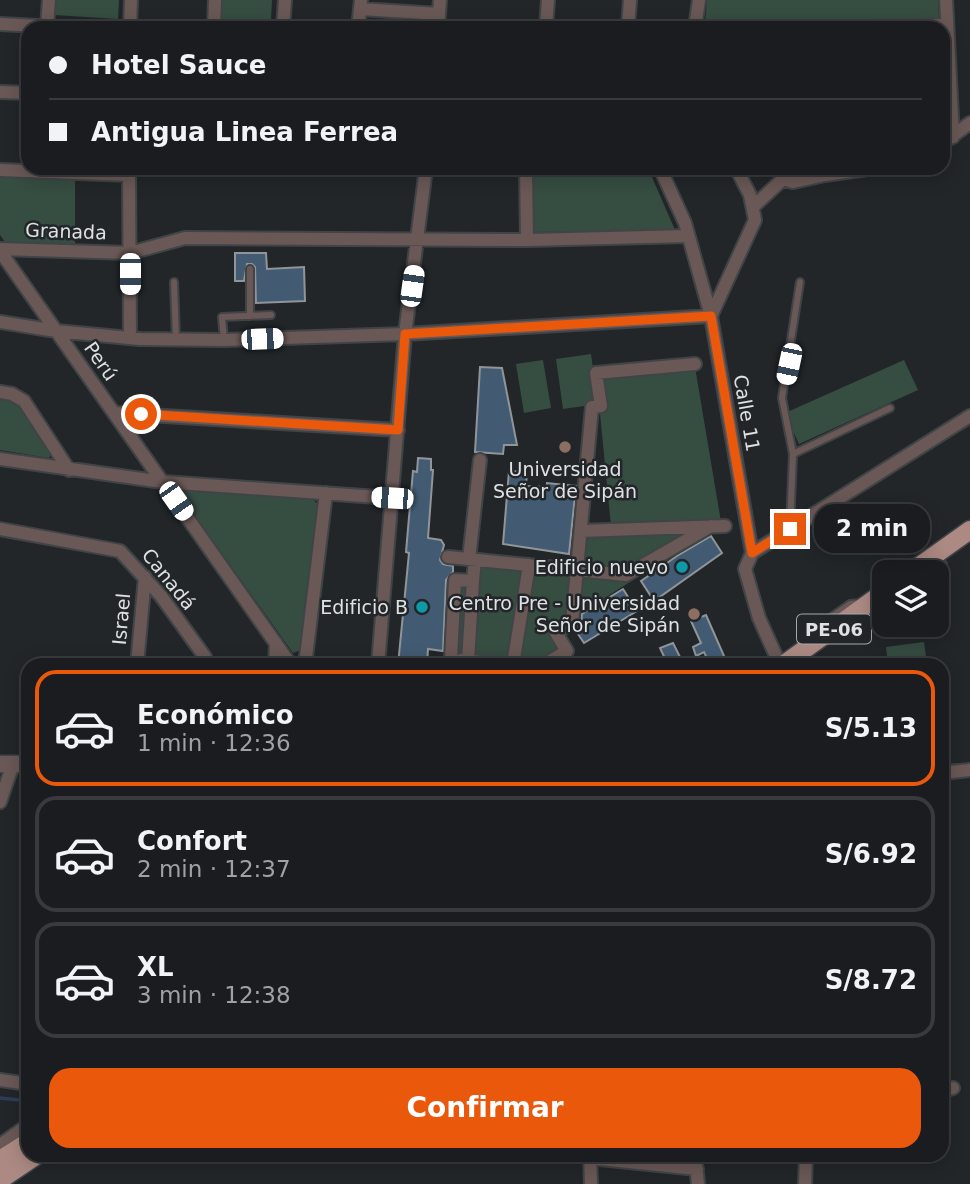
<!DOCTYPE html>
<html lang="es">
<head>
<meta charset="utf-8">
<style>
  :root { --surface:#1a1c1f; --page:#232528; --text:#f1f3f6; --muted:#9fa1a4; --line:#383a3d; --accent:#ea580c }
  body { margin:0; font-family:"DejaVu Sans",sans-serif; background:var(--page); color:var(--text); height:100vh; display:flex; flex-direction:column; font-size:26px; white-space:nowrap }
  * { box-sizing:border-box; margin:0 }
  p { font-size:23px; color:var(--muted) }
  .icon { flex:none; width:38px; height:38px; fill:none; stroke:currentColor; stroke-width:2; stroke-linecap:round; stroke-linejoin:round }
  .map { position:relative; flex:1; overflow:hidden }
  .details { position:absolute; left:21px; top:658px; width:928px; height:504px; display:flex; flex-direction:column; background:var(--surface); border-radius:21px; box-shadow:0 4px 18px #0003,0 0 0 2px var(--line) }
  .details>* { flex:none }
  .hud { position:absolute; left:21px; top:21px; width:929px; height:154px; border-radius:21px; box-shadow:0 4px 18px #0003,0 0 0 2px var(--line); display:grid; align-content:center; height:154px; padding:0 28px; background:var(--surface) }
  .fabs { position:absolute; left:872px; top:560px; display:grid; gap:14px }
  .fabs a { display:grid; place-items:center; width:77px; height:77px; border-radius:14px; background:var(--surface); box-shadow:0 4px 18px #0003,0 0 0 2px var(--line); font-size:35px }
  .end { position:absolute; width:32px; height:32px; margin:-16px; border:9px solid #ea580c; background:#fff; box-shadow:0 0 0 4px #fff }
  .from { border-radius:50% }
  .bubble { position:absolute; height:49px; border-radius:21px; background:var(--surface); box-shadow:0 4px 18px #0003,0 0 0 2px var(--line); font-size:23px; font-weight:600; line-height:49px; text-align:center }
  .car { position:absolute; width:21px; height:42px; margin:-21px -10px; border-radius:9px; box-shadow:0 0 5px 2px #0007; background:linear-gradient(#fff 24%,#345 0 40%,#fff 0 76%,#345 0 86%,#fff 0) }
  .hud b { display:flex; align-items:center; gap:24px; height:66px; font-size:26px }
  .hud b+b { border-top:2px solid var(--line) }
  .hud i { width:18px; height:18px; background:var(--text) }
  ul { padding:12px 0 0; list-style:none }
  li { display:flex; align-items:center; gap:21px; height:116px; margin:0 14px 10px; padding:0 14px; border:4px solid var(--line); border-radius:21px }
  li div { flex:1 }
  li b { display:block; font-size:26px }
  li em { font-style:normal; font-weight:600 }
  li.active { border-color:var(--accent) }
  li>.icon { width:63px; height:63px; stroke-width:1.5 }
  .primary-button { display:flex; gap:14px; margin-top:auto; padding:14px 28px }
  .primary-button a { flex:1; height:80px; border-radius:21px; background:var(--accent); color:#fff; font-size:28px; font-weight:600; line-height:80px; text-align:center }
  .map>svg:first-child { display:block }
  .green { fill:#364d42 }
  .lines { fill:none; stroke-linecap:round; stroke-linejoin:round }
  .stream { stroke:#2b3e56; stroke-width:3.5 }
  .building { fill:#425b73; stroke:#909599; stroke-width:2 }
  .service-casing { stroke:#404447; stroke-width:10 }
  .minor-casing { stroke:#404447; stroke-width:16 }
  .tertiary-casing { stroke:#404447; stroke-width:19 }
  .primary-casing { stroke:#404447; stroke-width:21 }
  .service { stroke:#695855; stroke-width:6 }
  .minor { stroke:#695855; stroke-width:12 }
  .tertiary { stroke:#695855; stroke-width:16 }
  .primary { stroke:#ac8a83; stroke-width:18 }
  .route { stroke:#ea580c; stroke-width:9 }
  .education-dot { fill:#8d6e63; stroke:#222629; stroke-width:2.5 }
  .culture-dot { fill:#0f9aa8; stroke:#222629; stroke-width:2.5 }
  .labels { text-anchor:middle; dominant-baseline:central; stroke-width:5; stroke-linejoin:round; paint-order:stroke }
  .shield { fill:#222629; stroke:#a6a9ab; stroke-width:2 }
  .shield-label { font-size:18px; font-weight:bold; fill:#dfe1e3 }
  .street-label { font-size:19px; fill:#dfe1e3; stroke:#222629 }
  .poi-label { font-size:19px; fill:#dfe1e3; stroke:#222629; text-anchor:end }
</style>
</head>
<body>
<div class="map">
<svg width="970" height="1184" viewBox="0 0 970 1184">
  <rect width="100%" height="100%" fill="#222629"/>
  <path class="green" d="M54,0h65l-1,19 -64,-4z
    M220,0h52l-1,20 -51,-1z
    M707,0h231l1,19 -234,6z
    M533,168h115l27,62 -141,2z
    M0,175l75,4v65l-70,-2 -5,-7z
    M591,354l7,50 -35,5 -7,-50z
    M543,360l8,48 -27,5 -8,-49z
    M904,360l14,30 -119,54 -14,-31z
    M695,367l26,155 -110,4 -15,-153z
    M0,395l17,7 35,50 -3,6 -49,-8z
    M185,489l127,10 6,5 -14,145 -11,4 -112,-157z
    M697,530l7,5 -153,97 11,18 -22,15h-23l-71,-8 3,-78 28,2 2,-18 101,12 4,-42z
    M924,642l3,23h-39l-2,-18z"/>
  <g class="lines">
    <path class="stream" d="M942,765h22
      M0,1098l28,3"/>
  </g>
  <path class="building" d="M235,253h31l1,16 37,-2 1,34 -49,2 -1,-36 -3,-3h-5l-3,17h-9z
    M480,367l22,1 15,77h-13l-1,9 -28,-2z
    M418,458l13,1v11h2l-5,68 13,2 3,5 -4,15 3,4 10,2v6l-7,8 -3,71 -15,-2 -1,16h-29l11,-112 -3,-1 7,-81 4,1z
    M509,471l18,1 -1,14 21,1v-4l29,3 -7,68 -66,-10z
    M711,536l11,17 -68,48 -13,-20 36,-25z
    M623,589l14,22 -53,32 -8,-12 5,-7 1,-10z
    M706,615l22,50h-18l-6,-13 -8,4 -3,-9 8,-4 -10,-22z
    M673,643l11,22h-16l-8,-17z"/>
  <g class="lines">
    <g class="service-casing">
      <path id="service" d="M250,269v47
        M174,282l2,57
        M224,340l-2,-23 49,-2
        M793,454l97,-46
        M790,527l3,-73 -11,-56 18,-116
        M936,580l3,-2 4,-14
        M817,637l3,-12 30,-21 10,-1"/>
    </g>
    <g class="minor-casing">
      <path id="minor" d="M946,0l7,137
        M360,9l79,5
        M0,24l76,4
        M47,26l2,-26
        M130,28l1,-28
        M214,28l1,-28
        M283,28l2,-28
        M358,28l3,-28
        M438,28l2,-28
        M546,28l2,-28
        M628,28l2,-28
        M695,28l4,-28
        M840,28l107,-3
        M0,92l28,1
        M943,143l27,-20
        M129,168l1,170
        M526,168l1,72
        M660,168l25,55 26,93 41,237 -7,16 14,49 21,47
        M0,170l129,5
        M783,179l10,3 32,-7 49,-7
        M754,206l29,-27 -1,-11
        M0,249l130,4 55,-15 342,2 161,-4
        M0,251l291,414
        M0,322l56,9 84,8 84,1 181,-6 306,-18 44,-96 -5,-25 -14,-27
        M0,392l12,2 12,7 45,69
        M114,413l284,17
        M0,459l163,23 229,16
        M0,529l120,22 41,45 44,61 2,8
        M581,531l144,-5
        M752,553l218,-137
        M448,557l178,18 85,-49
        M469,559l11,-99
        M461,660l52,5
        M468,661l5,-80
        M137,665l8,-88
        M275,665l1,-22
        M305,665l21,-172
        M378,665l27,-331 21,-166
        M445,665l6,-6 4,-79 18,1 2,-21
        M513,665l16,-100
        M544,665l23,-14 -11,-18 16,-10 20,-216 9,-1 -5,-33 99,-9
        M942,773l28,-3
        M0,802l13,-38
        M0,1080l28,4
        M942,1091l11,-3
        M0,1145l28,-20
        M590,1155l1,29
        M695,1155l3,29
        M590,1158l107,11
        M805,1184l1,-29"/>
    </g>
    <g class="tertiary-casing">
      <path id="tertiary" d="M0,764h28"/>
    </g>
    <g class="primary-casing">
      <path id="primary" d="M911,572l59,-42
        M783,665l101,-73
        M0,1160l28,-18
        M0,1180l37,-25"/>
    </g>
    <use href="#service" class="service"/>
    <use href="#minor" class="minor"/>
    <use href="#tertiary" class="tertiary"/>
    <use href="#primary" class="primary"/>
  </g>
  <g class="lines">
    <path class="route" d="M141,414l257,16 7,-96 306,-18 41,237 38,-24"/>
  </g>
  <g class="education-dot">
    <circle cx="565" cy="447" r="7"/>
    <circle cx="694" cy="614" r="7"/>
  </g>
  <g class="culture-dot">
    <circle cx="682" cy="567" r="7"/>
    <circle cx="422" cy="607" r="7"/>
  </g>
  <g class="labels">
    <rect class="shield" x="797" y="614.5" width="74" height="29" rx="5"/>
    <g class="shield-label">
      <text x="834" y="629">PE-06</text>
    </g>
    <g class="street-label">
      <text transform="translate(66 231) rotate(2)">Granada</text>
      <text transform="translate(101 361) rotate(55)">Perú</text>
      <text transform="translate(747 413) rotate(80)">Calle 11</text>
      <text transform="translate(169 579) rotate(51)">Canadá</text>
      <text transform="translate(121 619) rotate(-85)">Israel</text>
    </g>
    <g class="poi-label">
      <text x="565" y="469" text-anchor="middle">Universidad<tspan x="565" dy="22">Señor de Sipán</tspan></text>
      <text x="668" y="567">Edificio nuevo</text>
      <text x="680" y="603">Centro Pre - Universidad<tspan x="680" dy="22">Señor de Sipán</tspan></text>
      <text x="408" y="607">Edificio B</text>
    </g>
  </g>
</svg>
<div class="fabs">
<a><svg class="icon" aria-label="layers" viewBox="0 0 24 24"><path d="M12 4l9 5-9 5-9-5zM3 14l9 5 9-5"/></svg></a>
</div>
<i class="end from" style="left:141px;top:414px"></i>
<i class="end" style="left:790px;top:529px"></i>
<div class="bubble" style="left:814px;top:504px;width:116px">2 min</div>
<i class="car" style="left:130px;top:274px;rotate:180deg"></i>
<i class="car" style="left:412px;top:286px;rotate:8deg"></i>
<i class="car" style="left:262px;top:339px;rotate:88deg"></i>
<i class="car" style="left:789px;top:364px;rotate:192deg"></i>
<i class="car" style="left:392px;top:498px;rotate:274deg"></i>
<i class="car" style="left:176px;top:501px;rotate:145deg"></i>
<div class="hud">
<b><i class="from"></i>Hotel Sauce</b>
<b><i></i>Antigua Linea Ferrea</b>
</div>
<section class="details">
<ul>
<li class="active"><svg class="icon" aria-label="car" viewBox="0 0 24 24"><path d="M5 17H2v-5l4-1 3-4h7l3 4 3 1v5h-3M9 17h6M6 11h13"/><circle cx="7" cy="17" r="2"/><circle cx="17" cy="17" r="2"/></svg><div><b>Económico</b><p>1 min · 12:36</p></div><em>S/5.13</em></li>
<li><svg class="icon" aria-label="car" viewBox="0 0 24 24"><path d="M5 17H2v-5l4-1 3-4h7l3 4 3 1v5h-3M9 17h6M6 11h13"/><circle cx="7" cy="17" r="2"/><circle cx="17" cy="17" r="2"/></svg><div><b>Confort</b><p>2 min · 12:37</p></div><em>S/6.92</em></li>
<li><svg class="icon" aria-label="car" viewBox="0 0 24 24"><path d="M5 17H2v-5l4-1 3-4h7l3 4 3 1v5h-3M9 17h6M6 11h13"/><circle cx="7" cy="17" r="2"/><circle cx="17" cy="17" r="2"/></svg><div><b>XL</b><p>3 min · 12:38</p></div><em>S/8.72</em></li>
</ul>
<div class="primary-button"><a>Confirmar</a></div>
</section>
</div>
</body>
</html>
